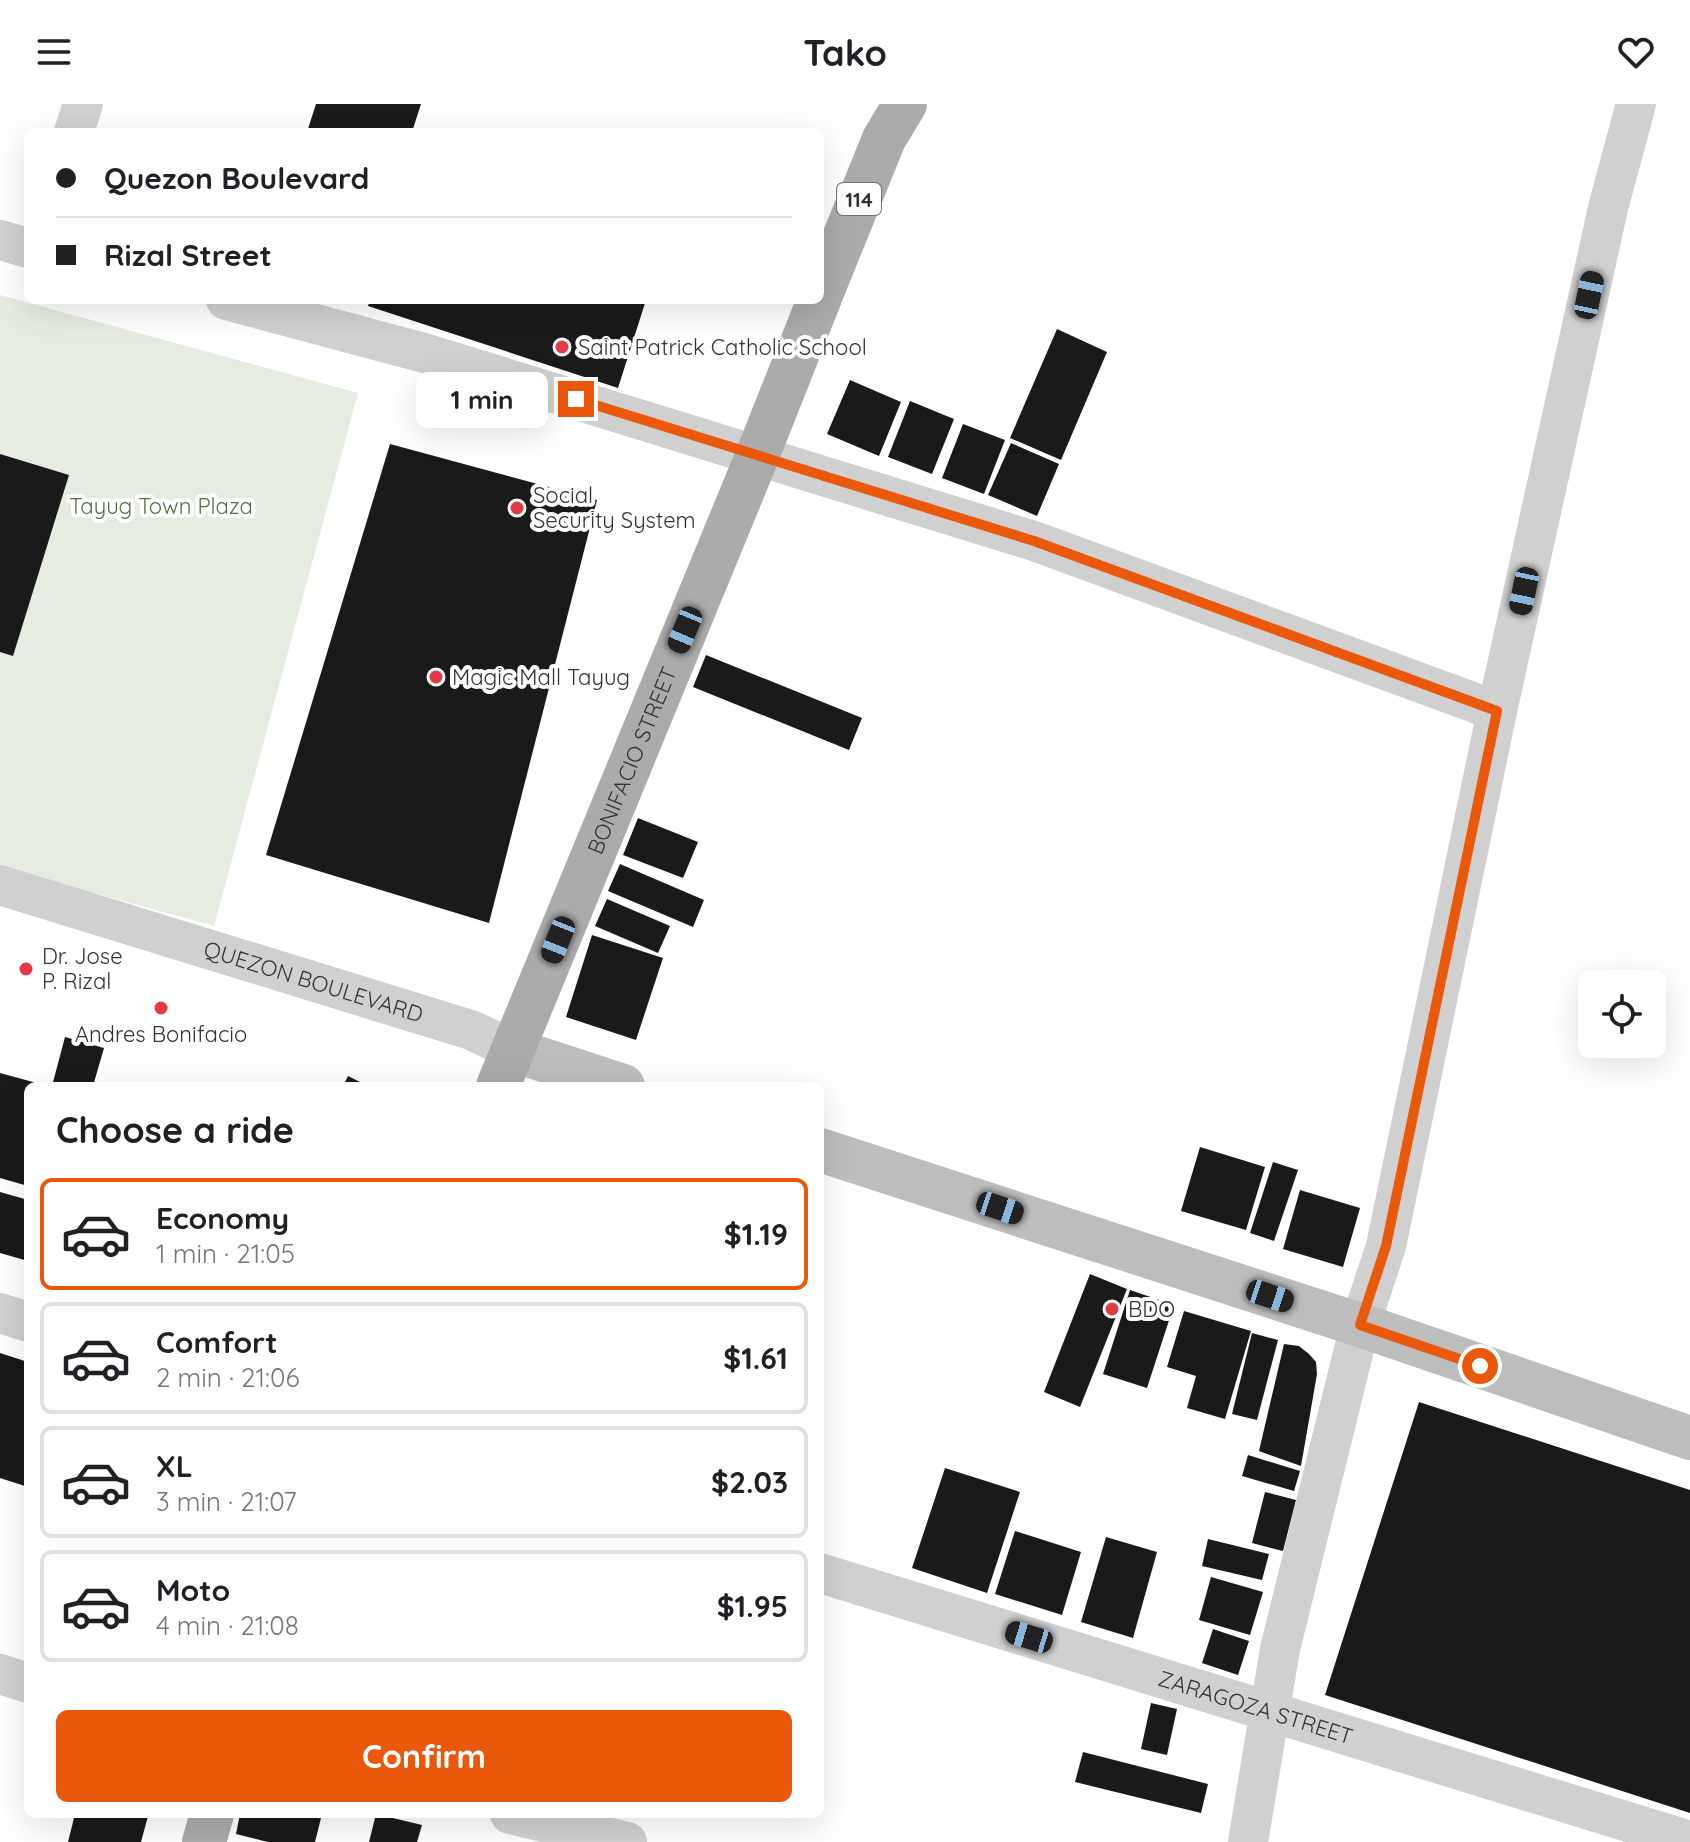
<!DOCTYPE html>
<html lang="en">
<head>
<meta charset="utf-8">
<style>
  :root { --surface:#fff; --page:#f6f6f6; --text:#202124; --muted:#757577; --line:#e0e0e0; --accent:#ea580c }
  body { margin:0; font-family:Quicksand,sans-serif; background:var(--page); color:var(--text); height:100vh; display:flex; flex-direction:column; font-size:30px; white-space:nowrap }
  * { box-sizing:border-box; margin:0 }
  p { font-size:26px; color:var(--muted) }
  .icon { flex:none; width:44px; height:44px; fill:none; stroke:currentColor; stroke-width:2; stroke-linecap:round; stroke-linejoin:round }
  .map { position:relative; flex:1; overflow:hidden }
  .panel { position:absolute; left:24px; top:978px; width:800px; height:736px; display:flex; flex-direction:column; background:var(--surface); border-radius:12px; box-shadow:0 8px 32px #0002 }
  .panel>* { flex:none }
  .banner { position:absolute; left:24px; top:24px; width:800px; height:176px; border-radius:12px; box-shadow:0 8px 32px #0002; display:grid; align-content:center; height:176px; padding:0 32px; background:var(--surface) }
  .fabs { position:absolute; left:1578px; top:866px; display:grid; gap:16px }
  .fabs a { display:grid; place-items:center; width:88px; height:88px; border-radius:12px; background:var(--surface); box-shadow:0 8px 32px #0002; font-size:40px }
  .end { position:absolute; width:36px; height:36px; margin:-18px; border:10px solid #ea580c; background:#fff; box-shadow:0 0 0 4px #fff }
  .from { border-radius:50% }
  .bubble { position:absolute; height:56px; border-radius:12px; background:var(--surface); box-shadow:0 8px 32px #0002; font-size:26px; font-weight:800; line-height:56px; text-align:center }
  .car { position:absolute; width:24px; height:48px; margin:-24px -12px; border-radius:10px; box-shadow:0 0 6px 2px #0007; background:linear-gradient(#222 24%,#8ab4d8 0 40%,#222 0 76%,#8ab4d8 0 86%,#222 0) }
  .banner b { display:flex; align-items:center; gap:28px; height:76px; font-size:30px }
  .banner b+b { border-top:2px solid var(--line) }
  .banner i { width:20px; height:20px; background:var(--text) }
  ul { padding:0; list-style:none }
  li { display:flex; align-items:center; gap:24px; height:112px; margin:0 16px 12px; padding:0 16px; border:4px solid var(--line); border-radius:12px }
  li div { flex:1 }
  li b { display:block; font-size:30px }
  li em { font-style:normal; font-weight:800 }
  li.active { border-color:var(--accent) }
  li>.icon { width:72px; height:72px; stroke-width:1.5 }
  h2 { padding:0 32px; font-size:36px; line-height:96px }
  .primary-button { display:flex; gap:16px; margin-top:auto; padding:16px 32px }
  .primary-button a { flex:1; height:92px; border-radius:12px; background:var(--accent); color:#fff; font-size:32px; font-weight:800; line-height:92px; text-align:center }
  header { display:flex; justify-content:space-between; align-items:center; height:104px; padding:0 32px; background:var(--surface); font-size:36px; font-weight:800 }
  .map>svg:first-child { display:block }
  .green { fill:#e6ecdf }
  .building { fill:#1a1a1a }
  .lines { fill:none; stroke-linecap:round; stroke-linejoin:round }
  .street { stroke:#d0d0d0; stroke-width:40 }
  .secondary { stroke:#bdbdbd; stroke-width:44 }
  .primary { stroke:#ababab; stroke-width:44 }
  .route { stroke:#ea580c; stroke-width:10 }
  .poi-dot { fill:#e63946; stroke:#fff; stroke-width:3 }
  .labels { text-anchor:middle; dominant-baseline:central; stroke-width:8; stroke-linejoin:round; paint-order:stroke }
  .shield { fill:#fff; stroke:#707070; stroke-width:2 }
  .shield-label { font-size:20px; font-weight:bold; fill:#333 }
  .poi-label { font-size:22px; fill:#333; stroke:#fff; text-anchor:start }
  .park-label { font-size:22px; fill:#56703f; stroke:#fff }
  .street-label { font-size:22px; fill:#333; stroke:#fff }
</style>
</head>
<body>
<header><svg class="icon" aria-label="menu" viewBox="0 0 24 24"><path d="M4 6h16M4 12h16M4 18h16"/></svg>Tako<svg class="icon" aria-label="heart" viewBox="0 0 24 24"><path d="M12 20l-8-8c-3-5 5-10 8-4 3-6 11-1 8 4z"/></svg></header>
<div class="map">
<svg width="1690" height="1738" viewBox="0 0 1690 1738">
  <rect width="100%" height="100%" fill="#fff"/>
  <path class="green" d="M0,191l358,98 -144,533 -214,-59z"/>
  <path class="building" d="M316,0h105l-9,28h-105z
    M370,196h276l-28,88 -250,-82z
    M1057,225l50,23 -46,108 -51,-22z
    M850,276l51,22 -22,54 -52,-22z
    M910,297l44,18 -22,55 -44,-17z
    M963,320l42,16 -21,54 -42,-16z
    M1011,339l48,21 -22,52 -49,-21z
    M390,340l207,56 -108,423 -223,-68z
    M0,350l69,21 -56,181 -13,-4z
    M706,551l156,63 -13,32 -156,-63z
    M638,714l60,24 -15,36 -60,-23z
    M620,760l84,36 -11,27 -85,-36z
    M607,795l63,27 -12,27 -63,-27z
    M592,831l71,23 -27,82 -70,-23z
    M65,933l39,11 -11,38h-41z
    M0,969l44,12 -16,1v100l-28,-8z
    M348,972l20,10h-25z
    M1200,1043l65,20 -19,63 -65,-19z
    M1273,1058l25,8 -24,71 -24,-8z
    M1300,1086l60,18 -17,59 -60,-18z
    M0,1088l28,8v61l-28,-8z
    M1090,1170l37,15 -47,118 -36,-15z
    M1130,1186l44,15 -27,83 -44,-14z
    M1184,1207l67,20 -26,88 -38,-11 9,-32 -29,-9z
    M1252,1229l26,7 -21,80 -25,-6z
    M1284,1240l15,2 10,8 7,8 1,12 -16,92 -42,-15z
    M0,1249l28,9v125l-28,-9z
    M1419,1298l271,88v323l-365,-118z
    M1248,1351l52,16 -6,20 -52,-15z
    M945,1364l75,24 -33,101 -75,-25z
    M1265,1388l31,8 -13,51 -31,-8z
    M1015,1427l66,21 -19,63 -67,-21z
    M1106,1433l51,15 -24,86 -52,-16z
    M1208,1435l61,15 -7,26 -60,-14z
    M1211,1473l52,15 -13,43 -51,-15z
    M1213,1525l36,12 -11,34 -36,-12z
    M1151,1599l26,6 -10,46 -26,-6z
    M1083,1648l125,32 -7,29 -126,-31z
    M75,1710h66l7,2 -7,26h-73z
    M240,1710h82l-7,28h-47l-32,-8z
    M376,1710l46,11 -5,17h-48z"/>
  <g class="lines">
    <g class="street">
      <path d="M74,28l9,-28"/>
      <path d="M0,136l28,8"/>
      <path d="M226,196l198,53 610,188 463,170"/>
      <path id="s1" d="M0,781l471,145 42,20"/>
      <path d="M0,1209l28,9"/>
      <path id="s2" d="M820,1469l870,268"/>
      <path d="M0,1570l28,9"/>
      <path d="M510,1710l117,28"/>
      <path d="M1248,1738l32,-193 80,-324 26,-79 111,-535 111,-503 28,-104"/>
    </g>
    <path class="secondary" d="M513,946l110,36
      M820,1046l540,175 330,113"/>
    <g class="primary">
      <path d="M820,193l64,-158 21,-35"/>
      <path id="s3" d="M498,982l260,-632 61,-154"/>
      <path d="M204,1738l8,-28"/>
    </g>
  </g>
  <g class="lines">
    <path class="route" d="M576,295l458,142 463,170 -111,535 -26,79 120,41"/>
  </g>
  <g class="poi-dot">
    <circle cx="562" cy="243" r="8"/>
    <circle cx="517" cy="404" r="8"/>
    <circle cx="436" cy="573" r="8"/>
    <circle cx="26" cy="865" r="8"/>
    <circle cx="161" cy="904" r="8"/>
    <circle cx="1112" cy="1205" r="8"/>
  </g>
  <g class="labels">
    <rect class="shield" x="837" y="79" width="44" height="32" rx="6"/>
    <g class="shield-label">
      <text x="859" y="95">114</text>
    </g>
    <g class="poi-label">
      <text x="578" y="243">Saint Patrick Catholic School</text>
      <text x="533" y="391">Social<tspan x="533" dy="25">Security System</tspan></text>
      <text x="452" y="573">Magic Mall Tayug</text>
      <text x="42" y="852">Dr. Jose<tspan x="42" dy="25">P. Rizal</tspan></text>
      <text x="161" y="930" text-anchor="middle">Andres Bonifacio</text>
      <text x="1128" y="1205">BDO</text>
    </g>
    <g class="park-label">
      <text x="161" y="402">Tayug Town Plaza</text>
    </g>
    <g class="street-label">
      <text stroke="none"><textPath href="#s3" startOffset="352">BONIFACIO STREET</textPath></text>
      <text stroke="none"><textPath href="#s1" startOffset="328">QUEZON BOULEVARD</textPath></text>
      <text stroke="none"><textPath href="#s2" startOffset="456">ZARAGOZA STREET</textPath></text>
    </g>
  </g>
</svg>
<div class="fabs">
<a><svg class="icon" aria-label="locate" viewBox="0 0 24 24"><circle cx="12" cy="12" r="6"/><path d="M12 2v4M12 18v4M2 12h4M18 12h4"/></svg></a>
</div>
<i class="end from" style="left:1480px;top:1262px"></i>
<i class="end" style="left:576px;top:295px"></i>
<div class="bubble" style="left:416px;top:268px;width:132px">1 min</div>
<i class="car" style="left:1589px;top:191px;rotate:12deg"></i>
<i class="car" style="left:1524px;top:487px;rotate:192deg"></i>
<i class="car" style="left:685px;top:526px;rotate:203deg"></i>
<i class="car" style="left:558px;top:836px;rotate:202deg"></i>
<i class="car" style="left:1000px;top:1104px;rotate:108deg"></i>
<i class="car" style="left:1270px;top:1192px;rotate:108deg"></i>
<i class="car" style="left:1029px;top:1533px;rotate:287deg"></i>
<div class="banner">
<b><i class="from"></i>Quezon Boulevard</b>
<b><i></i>Rizal Street</b>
</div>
<section class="panel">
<h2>Choose a ride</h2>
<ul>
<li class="active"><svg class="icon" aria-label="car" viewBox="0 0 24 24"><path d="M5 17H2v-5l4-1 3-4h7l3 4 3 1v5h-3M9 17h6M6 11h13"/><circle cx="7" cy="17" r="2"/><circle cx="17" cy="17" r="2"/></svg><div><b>Economy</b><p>1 min · 21:05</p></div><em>$1.19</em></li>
<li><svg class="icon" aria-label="car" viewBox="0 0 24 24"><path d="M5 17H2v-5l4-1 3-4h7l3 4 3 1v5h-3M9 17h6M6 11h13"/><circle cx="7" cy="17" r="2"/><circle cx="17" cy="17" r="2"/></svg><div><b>Comfort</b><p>2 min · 21:06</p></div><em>$1.61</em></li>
<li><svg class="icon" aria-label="car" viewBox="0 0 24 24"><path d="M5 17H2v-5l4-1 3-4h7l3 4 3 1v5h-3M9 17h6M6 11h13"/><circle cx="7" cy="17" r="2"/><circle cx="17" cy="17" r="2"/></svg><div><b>XL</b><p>3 min · 21:07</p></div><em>$2.03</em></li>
<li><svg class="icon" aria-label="car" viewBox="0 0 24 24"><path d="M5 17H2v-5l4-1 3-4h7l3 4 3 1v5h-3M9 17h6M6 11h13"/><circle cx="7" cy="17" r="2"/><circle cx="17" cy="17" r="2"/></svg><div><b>Moto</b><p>4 min · 21:08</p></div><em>$1.95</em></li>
</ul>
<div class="primary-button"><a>Confirm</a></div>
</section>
</div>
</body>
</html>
